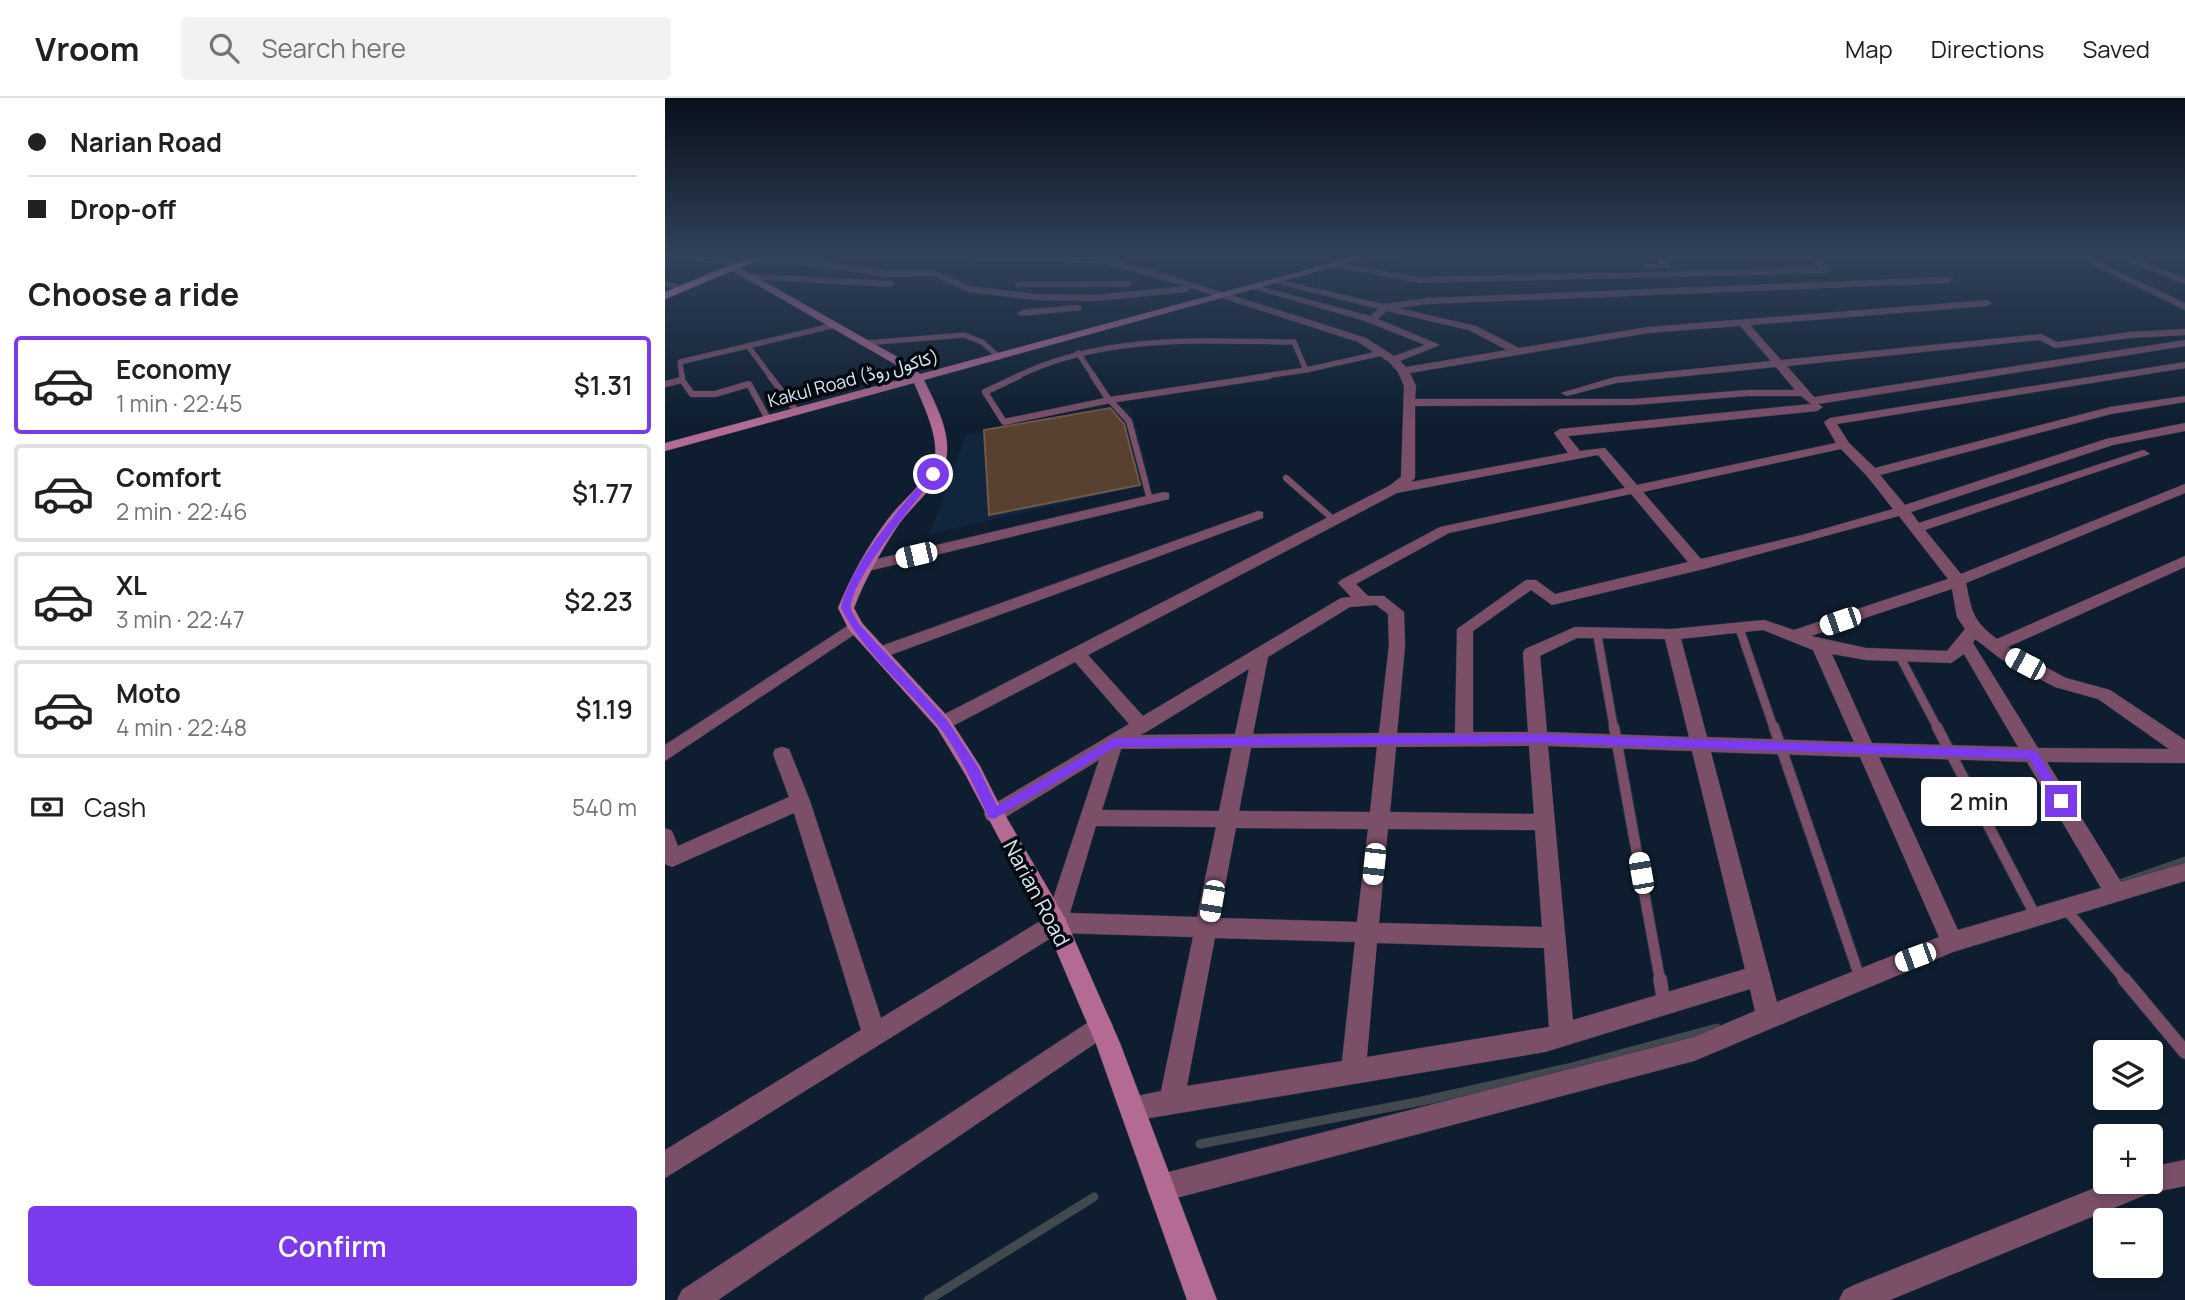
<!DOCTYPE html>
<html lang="en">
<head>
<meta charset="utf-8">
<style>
  :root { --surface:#fff; --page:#f2f2f2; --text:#202124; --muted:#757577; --line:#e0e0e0; --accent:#7c3aed }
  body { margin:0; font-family:Manrope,Vazirmatn,sans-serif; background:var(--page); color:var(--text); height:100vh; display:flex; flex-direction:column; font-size:26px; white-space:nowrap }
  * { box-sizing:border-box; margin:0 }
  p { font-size:23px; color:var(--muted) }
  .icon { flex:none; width:38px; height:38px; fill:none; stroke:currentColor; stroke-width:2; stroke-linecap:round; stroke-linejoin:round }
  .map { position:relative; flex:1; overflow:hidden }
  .panel { display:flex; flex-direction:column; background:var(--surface); width:665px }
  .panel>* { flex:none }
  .hud { display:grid; align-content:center; height:154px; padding:0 28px; background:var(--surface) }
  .tools { position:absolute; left:1428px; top:942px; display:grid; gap:14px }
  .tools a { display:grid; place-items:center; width:70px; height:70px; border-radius:7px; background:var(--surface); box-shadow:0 4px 10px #0003; font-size:35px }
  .end { position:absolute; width:32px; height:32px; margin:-16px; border:9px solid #7c3aed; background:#fff; box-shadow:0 0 0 4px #fff }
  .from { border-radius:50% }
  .bubble { position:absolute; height:49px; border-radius:7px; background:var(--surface); box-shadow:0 4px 10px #0003; font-size:23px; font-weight:600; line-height:49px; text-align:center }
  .car { position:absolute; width:21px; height:42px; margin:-21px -10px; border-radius:9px; box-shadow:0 0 5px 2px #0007; background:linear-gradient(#fff 24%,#345 0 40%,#fff 0 76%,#345 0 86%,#fff 0) }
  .hud b { display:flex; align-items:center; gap:24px; height:66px; font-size:26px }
  .hud b+b { border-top:2px solid var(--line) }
  .hud i { width:18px; height:18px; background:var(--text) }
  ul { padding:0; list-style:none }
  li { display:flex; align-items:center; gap:21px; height:98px; margin:0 14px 10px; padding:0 14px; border:4px solid var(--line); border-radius:7px }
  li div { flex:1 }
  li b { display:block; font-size:26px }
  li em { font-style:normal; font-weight:600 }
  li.selected { border-color:var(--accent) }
  li>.icon { width:63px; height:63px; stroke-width:1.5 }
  h2 { padding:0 28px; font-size:32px; line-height:84px }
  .pay { display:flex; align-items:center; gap:18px; height:77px; padding:0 28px; font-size:26px }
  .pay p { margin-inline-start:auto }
  .button { display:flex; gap:14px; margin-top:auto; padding:14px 28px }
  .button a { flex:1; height:80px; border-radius:7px; background:var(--accent); color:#fff; font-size:28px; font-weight:600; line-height:80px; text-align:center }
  header { display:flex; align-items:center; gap:42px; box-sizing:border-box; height:98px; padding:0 35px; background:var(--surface); border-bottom:2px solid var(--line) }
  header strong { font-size:33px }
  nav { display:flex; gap:38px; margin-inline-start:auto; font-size:24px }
  .search { width:490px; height:63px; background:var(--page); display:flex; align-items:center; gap:18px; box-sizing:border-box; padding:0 24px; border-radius:7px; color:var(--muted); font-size:26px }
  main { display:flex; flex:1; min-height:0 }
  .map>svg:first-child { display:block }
  .built { fill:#11263d }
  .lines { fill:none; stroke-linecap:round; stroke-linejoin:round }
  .stream-far1 { stroke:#42494e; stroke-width:7 }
  .stream { stroke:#42494e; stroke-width:9 }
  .building { fill:#584130; stroke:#705847; stroke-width:2 }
  .lane-far4-casing { stroke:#2b3a4b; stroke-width:6 }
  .lane-far3-casing { stroke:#2b3a4b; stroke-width:7 }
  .lane-far2-casing { stroke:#2b3a4b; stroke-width:10 }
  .lane-far1-casing { stroke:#2b3a4b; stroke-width:12 }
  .lane-casing { stroke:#2b3a4b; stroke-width:15 }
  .street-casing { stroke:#2b3a4b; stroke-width:1 }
  .secondary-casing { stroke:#2b3a4b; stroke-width:1 }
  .highway-casing { stroke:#2b3a4b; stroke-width:2 }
  .lane-far4 { stroke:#7c4f68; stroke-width:5 }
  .lane-far3 { stroke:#7c4f68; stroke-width:6 }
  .lane-far2 { stroke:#7c4f68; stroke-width:8 }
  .lane-far1 { stroke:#7c4f68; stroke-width:10 }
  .lane { stroke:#7c4f68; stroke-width:13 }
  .street { fill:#7c4f68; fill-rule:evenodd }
  .secondary { fill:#b36a93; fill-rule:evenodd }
  .highway { fill:#f79ccf; fill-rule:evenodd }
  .route { fill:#7c3aed }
  .labels { text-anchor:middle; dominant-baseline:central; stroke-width:7; stroke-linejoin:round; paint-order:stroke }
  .far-street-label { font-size:18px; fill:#dbe6f3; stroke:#03080f }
  .street-label { font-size:21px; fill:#dbe6f3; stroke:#03080f }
</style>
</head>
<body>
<header>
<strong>Vroom</strong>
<div class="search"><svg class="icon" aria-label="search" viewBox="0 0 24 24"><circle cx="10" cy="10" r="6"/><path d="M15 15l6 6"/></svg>Search here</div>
<nav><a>Map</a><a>Directions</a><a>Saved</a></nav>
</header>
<main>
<section class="panel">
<div class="hud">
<b><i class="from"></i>Narian Road</b>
<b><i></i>Drop-off</b>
</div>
<h2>Choose a ride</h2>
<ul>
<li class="selected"><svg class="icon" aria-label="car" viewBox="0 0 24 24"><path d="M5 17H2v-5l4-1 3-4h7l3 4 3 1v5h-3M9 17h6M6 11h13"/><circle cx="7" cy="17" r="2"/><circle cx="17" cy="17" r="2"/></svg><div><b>Economy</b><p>1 min · 22:45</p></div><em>$1.31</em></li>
<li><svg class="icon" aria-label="car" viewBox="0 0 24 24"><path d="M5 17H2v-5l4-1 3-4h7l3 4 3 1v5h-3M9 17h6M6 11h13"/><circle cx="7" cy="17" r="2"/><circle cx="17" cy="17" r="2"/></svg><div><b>Comfort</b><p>2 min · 22:46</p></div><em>$1.77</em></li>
<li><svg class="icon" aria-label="car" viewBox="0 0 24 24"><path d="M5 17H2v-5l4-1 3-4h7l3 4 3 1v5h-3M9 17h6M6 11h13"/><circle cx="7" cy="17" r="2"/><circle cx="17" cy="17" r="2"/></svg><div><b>XL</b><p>3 min · 22:47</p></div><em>$2.23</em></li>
<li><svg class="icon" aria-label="car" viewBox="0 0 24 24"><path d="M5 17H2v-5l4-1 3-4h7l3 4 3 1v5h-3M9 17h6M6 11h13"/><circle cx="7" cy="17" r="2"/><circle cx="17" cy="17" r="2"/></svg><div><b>Moto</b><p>4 min · 22:48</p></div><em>$1.19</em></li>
</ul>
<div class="pay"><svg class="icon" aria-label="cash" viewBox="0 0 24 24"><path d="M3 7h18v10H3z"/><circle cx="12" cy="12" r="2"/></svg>Cash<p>540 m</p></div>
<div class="button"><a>Confirm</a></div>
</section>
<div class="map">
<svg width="1520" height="1202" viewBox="0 0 1520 1202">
  <rect width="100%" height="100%" fill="#0e1e30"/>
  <path class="built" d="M466,309l20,76 -221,51 36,-100z"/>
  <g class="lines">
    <path class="stream-far1" d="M1457,784l63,-22"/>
    <path class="stream" d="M535,1046l222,-43 146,-33 149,-40
      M263,1202l166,-103"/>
  </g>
  <path class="building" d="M445,310l14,16 16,61 -151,30 -5,-85z"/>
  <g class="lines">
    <g class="lane-far4-casing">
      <path id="lane-far4" d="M29,157l-2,4 40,4
        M0,186l11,2
        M201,245l98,-8 18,7 17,15
        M83,248l23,31
        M413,255l16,24
        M641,272l76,-17
        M17,279l-2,-15 156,-37
        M351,279c88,-43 182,-36 278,-35l12,28
        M592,279l49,-7"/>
    </g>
    <g class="lane-far3-casing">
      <path id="lane-far3" d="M105,278l27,36
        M354,278l-34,16 19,30 106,-22 159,-24
        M428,278l14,21 22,24 21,79
        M17,282l10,14h23l34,-10 19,35
        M0,286l17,-4v-4
        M621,380l48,42"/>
    </g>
    <g class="lane-far2-casing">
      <path id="lane-far2" d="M1074,529l35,102
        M932,535l17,96
        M1234,557l39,74"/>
    </g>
    <g class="lane-far1-casing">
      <path id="lane-far1" d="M949,629l46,253
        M1109,629l86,251
        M1272,629l99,190
        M1400,810l60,72"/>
    </g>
    <g class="lane-casing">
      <path id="lane" d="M995,881l4,24
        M1459,881l61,73"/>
    </g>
    <g class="street-casing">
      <path id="street" d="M283,157l158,3 50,13 210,67 28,18 31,-11 -63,-25 -112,-32 5,-3 115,31 8,-7 -107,-27 5,-3 107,25 45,-6 521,-21 5,3 -5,3 -521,21 -30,4 78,18 43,22 129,-21 339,-27 5,3 -5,3 -237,19 31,35 260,-26 16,8 73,-10 55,-3v6l-55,3 -75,10 -16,-8 -252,26 27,31 371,-57v6l-367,58 5,3 -6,4 -249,25 12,15 25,-3 32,37 199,-42 -12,-21 6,-4 355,-56v6l-348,56 12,19 26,25 235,-61 75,-11v6l-74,12 -231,61 25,30 201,-66 79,-16v8l-72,14 -202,67 8,11 221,-72 4,-1 6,4 -225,76 36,44 224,-90v9l-219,90c6,29 6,37 31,56l188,-83v11l-177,80 58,31 44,12 75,50v23l-138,-1 74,120 64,-19v18l-232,71 -259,109 -533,141 -10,-4 -4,-10 4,-10 10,-4 533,-137 61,-26 -5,-22 -205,63 -413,69 -9,-4 -4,-9 4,-9 38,-8 32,-154 -134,-4 -394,245v-28l196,-120 -67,-217 -122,54 -7,-3v-36l7,3 6,15 111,-49 -16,-43 2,-5 7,-2 7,2 21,52 71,217 166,-101 52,-157 -98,60 -7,2 -7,-2 -3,-6 3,-6 142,-84 -54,-62 -126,66h-12l-3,-5 3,-5 452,-232 12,-9 3,-91 -6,-14 -9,-10 -31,-20 -167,-54 -4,4 -91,9 -61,-1 -67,-8 -35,-16 -46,1 -90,-13 -44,-1 -4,-3 4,-3 44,1 90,13 47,-1 36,16 65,8 61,1 89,-9 -79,-22 -69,-4 -54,1zM722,213l82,19 38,20 -101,17 -6,-6 40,-16 -62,-26zM1075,228l31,35 -156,16 -54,16 6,3 49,-13 160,-16 19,23h-47l-115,9h-218l1,-13 -6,-13 238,-40zM1083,298h53l10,8 -251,25 -6,4 14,20 -157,29 4,-4v-72l218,-1zM1176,351l26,27 26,33 -87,25 -105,25 -58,-67zM933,357l27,33 -185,39 -99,53 -3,3 13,14 -10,1 -198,118 -55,-61 309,-162zM966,396l57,68 -133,32 -19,-14h-10l-69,49 -2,104h-58l8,-88 -1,-33 -20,-16h-16l-12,-12 93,-51zM1234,418l49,63 -154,51 -30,-10 -92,9 -97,-2 -50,22 -2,4 5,79h-55v-101l58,-41 21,15 152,-36zM1287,491l5,28 8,12 -18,22 -81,-3 -55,-12zM711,507l12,9 1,31 -10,88 -126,1 15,-77 82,-50zM1098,532l50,20 41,92 -147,-5 -26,-98zM912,540l88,1 24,98 -142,-5 -7,-76zM1310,541l26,20 54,28 43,12 71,50 -131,-1 -65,-105zM1167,556l34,6 85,3 13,-9 54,93 -146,-4zM584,571l-14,65 -95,1 8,-4zM864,648l5,68 -144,-2 6,-65zM883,648l144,5 53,218 -172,51zM712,649l-7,65 -131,-1 12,-63zM567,650l-13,63 -117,-1 19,-61zM1046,654l149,5 79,180 -162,65zM1214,659l148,5 74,126 -143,42zM431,728l120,1 -19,90 -127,-4zM571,730l132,1 -11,93 -138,-4zM723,731l147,1 7,97 -163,-4zM550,840l140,4 -13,119 -155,25zM712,845l167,5 5,79 -182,30z
        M1046,157l-45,3 4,9 -23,2 -3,-1v-4l16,-1 -3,-4h-255l-4,-3z
        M1142,157h9l13,14v4l-410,10 -88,-17 4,-3 84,14 400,-9z
        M1407,157h12l101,48v7z
        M1446,157h13l61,23v6z
        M87,176l138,7 5,3 -5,3 -141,-8v-4z
        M354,184l109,-1 5,3 -5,3h-112v-4z
        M413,207l3,1v4l-59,6 -5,-3 5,-3z
        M499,394l5,1v6l-305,73 -7,-5 7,-5z
        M593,413l5,1v6l-378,139 -6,2 -8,-6 2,-4z
        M190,523l6,1 2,4 -2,4 -196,131v-16z
        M436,916l8,4 4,8 -4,8 -391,266h-41l5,-10z
        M1520,1062v26l-35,7 -260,107h-51l5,-10 10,-5 258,-104h39v-14z"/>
    </g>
    <g class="secondary-casing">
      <path id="secondary" d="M696,157h16l-453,125c10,21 25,48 23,72 -1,29 -35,52 -50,75 -17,26 -32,52 -43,81l8,15 87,95 31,48 21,42 63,108 56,127 97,257h-30l-91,-256 -49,-115 -82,-155 -28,-46 -88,-98 -11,-22c13,-32 29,-61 50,-89 14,-19 43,-40 47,-64 3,-20 -13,-54 -21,-72l-249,68v-8l245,-66 -10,-10 -169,-97v-4h6l171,97 12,11z"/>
    </g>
    <g class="highway-casing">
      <path id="highway" d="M90,157h15l-105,44v-7z"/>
    </g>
    <use href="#lane-far4" class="lane-far4"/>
    <use href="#lane-far3" class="lane-far3"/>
    <use href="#lane-far2" class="lane-far2"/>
    <use href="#lane-far1" class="lane-far1"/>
    <use href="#lane" class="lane"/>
    <use href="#street" class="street"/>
    <use href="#secondary" class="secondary"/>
    <use href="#highway" class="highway"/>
  </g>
  <linearGradient id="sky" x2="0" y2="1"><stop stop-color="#08101a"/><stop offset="0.48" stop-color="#304159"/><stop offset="1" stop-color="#304159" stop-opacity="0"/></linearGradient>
  <rect width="1520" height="326" fill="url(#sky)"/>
  <path class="route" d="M265,374l7,2c-17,22 -90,110 -86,135 1,4 6,11 8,15l88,96 31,47 19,39 117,-68 424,-4 495,16 4,1 30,50 -6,5 -5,-2 -27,-45 -491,-16 -422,4 -122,72 -5,-1c-15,-32 -30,-67 -52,-94 -32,-38 -74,-72 -96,-116 9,-44 60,-100 89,-136z"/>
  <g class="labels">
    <g class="far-street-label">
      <text transform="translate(188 280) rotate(-15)">Kakul Road (کاکول روڈ)</text>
    </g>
    <g class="street-label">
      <text transform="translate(372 795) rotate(62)">Narian Road</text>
    </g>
  </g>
</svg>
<div class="tools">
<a><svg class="icon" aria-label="layers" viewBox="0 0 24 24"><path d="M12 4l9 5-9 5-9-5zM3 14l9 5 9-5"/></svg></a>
<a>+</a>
<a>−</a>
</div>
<i class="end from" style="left:268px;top:376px"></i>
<i class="end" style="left:1396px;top:703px"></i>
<div class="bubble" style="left:1256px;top:679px;width:116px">2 min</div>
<i class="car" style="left:251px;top:457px;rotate:257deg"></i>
<i class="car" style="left:1175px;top:523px;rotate:251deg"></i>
<i class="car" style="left:1360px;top:566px;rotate:298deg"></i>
<i class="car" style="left:709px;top:766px;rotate:186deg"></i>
<i class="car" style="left:976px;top:775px;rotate:350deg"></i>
<i class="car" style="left:547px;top:803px;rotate:190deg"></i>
<i class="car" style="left:1250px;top:859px;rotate:250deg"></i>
</div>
</main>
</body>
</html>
